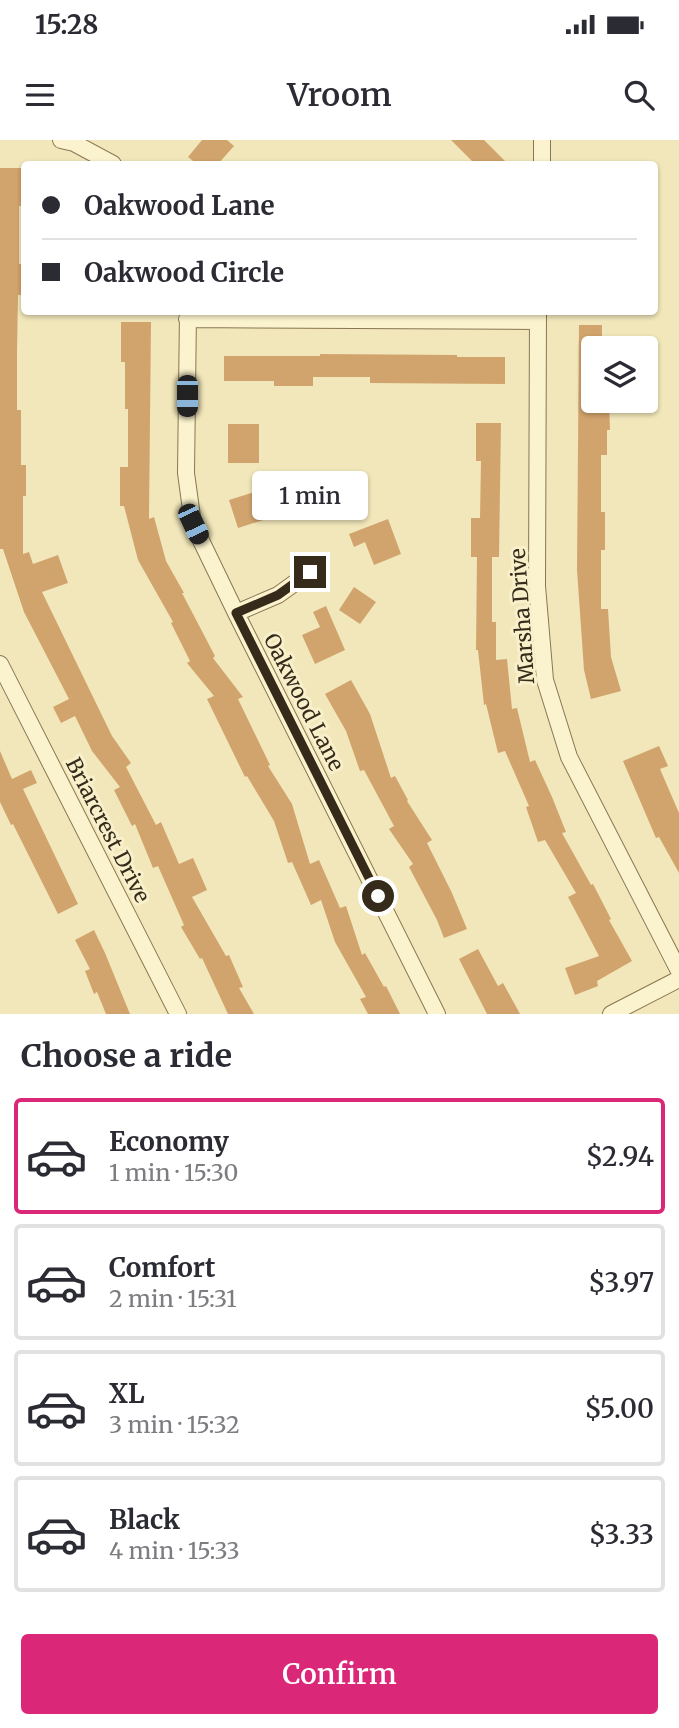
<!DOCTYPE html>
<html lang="en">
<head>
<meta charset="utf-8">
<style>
  :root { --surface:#fff; --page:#f7f7f7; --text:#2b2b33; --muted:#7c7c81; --line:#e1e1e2; --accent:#db2777 }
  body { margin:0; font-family:Merriweather,serif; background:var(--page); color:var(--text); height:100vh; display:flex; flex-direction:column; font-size:26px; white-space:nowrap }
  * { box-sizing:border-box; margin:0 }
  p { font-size:23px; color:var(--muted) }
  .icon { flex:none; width:38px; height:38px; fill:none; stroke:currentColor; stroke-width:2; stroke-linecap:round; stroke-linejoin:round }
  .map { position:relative; height:874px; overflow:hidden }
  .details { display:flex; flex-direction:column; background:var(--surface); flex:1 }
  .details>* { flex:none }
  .top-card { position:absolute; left:21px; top:21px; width:637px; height:154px; border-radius:7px; box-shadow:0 2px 5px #0004; display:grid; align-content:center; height:154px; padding:0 21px; background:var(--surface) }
  .controls { position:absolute; left:581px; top:196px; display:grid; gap:14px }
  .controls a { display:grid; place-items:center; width:77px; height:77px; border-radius:7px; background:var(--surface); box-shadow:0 2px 5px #0004; font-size:35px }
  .end { position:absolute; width:32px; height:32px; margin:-16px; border:9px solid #362b1a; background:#fff; box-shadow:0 0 0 4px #fff }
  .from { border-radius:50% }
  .bubble { position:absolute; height:49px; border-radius:7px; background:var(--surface); box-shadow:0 2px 5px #0004; font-size:23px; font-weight:600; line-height:49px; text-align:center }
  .car { position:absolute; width:21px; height:42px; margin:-21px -10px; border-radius:9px; box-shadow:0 0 5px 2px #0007; background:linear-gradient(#222 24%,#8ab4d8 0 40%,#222 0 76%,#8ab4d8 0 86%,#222 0) }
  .top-card b { display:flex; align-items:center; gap:24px; height:66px; font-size:26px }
  .top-card b+b { border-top:2px solid var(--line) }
  .top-card i { width:18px; height:18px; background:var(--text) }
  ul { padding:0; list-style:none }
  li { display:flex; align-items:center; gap:21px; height:116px; margin:0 14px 10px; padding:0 7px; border:4px solid var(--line); border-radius:7px }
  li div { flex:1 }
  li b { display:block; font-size:26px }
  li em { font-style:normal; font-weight:600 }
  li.active { border-color:var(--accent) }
  li>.icon { width:63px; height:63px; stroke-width:1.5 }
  h2 { padding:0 21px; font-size:32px; line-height:84px }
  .cta { display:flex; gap:14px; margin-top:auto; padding:14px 21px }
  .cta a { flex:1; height:80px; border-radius:7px; background:var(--accent); color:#fff; font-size:28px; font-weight:600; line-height:80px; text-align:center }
  .status { display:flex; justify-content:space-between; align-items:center; height:49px; padding:0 35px; background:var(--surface); direction:ltr }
  .status svg { height:19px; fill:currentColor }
  header { display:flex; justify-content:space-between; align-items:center; height:91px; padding:0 21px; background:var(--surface); font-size:32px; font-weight:600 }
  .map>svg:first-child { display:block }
  .building { fill:#d2a46d }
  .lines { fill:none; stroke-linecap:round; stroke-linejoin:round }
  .street-casing { stroke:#897653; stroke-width:18 }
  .street { stroke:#fbf3cd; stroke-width:16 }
  .route { stroke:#362b1a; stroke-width:9 }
  .labels { text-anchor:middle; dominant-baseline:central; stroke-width:6; stroke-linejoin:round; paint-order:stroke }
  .street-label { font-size:21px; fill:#362b1a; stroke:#f8f0ca }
</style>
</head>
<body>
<div class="status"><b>15:28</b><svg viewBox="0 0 49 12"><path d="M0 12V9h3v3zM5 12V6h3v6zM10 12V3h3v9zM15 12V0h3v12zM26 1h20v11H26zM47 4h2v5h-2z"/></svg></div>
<header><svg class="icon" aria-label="menu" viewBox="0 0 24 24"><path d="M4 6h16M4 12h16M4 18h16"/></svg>Vroom<svg class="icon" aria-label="search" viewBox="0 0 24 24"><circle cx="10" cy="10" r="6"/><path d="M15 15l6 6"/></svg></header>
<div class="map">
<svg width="679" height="874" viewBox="0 0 679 874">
  <rect width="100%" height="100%" fill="#f1e7ba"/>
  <path class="building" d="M202,0h25l7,6 -16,18h-21l-9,-7z
    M451,0h33l24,24h-33z
    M0,28h24v24h-2v14h-3v58h5v31h-6l-1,57v58h4v55h5v31h-3v58l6,-2 4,12 25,-9 10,28 -26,9 70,144 19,27 -5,4 30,58 5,-3 18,42 14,-6 14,32 -15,7 34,59 3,-1 14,32 -4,1 15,26h-26l-26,-56 -2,1 -19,-32 3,-2 -26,-59 -5,2 -18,-44 -3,2 -18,-36 6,-3 -28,-36 -17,-35 -14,7 -8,-16 16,-8 -45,-87 -21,-63h-3z
    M121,182h30l-2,197 5,-2 12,44 18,32h-2l33,63 -2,2 30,39 -5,2 32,66 -2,1 24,38 18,60 9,-4 21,48 6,-2 16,49 3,-2 19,34 2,-1 14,28h-32l-8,-15 6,-2 -31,-55 -14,-42 -10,5 -19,-43 -4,1 -14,-42 -27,-45 -2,1 -38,-78 7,-3 -27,-33 3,-2 -19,-38 2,-1 -35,-62 -14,-54h-4v-39h8v-58h-3v-47h-4z
    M579,185h23v23h-9v53h16l1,29h-3v25h-6v57h4v38h-4v59h7l3,48 10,34 -30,8 -7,-29 -7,-100z
    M320,214l137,1v2h48v27l-135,-1v-6h-57v9h-39v-5h-50v-25h96z
    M476,283h25l-2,134h-7v65h4v38l11,-1 5,50 5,-1 13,54 5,-2 17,37 14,35 -4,1 29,52 2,-1 18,35 -2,1 23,41 -35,20 1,5 -23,9 -10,-27 34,-12 -31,-59 8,-4 -31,-53 -7,2 -12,-35 3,-1 -24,-55 -7,2 -12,-49 -2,1 -6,-55h-2l1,-93h-6v-39h9l1,-57h-5z
    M228,284h31v39h-31z
    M318,334l32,17 -13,24 -32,-17z
    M267,348l9,28 -38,12 -9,-28z
    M388,379l13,35 -27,11 -9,-23 -11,5 -5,-13z
    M354,447l22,15 -16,22 -21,-14z
    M326,466l19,44 -30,14 -13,-29 18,-8 -7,-15z
    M351,540l19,34 21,64 4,-2 13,24 -1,1 25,39 -5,3 25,50 15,36 -23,9 -7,-18 -28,-53 4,-3 -24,-35 5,-3 -30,-56 -4,1 -14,-40 -21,-37z
    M659,606l9,20 -8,3 19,44v60l-20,-36 -3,1 -33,-77z
    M0,611l12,28 19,-9 6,13 -14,6 55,115 -20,10 -45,-90 -2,1 -11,-23z
    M94,790l11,23 25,61h-24l-9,-22 -3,2 -9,-23 5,-2 -15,-29z
    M478,809l20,37 5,-3 17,31h-33l-28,-55z"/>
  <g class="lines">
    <g class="street-casing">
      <path id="street" d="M61,0l13,3 39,21
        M542,24v-24
        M188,172l-2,161 7,51 43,89 201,401
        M538,172l-1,274 8,94 24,77 110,214
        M187,179l351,2
        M236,473l42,-18 32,-23
        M0,524l178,350
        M611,874l68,-35"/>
    </g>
    <use href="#street" class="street"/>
  </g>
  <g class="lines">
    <path class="route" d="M310,432l-32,23 -42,18 142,283"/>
  </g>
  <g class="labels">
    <g class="street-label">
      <text transform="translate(522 476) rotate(-94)">Marsha Drive</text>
      <text transform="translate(304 562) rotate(63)">Oakwood Lane</text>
      <text transform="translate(108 690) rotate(63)">Briarcrest Drive</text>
    </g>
  </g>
</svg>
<div class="controls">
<a><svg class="icon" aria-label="layers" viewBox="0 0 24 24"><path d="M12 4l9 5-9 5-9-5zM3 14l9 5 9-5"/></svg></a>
</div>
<i class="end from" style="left:378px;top:756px"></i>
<i class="end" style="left:310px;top:432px"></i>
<div class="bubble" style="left:252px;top:331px;width:116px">1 min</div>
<i class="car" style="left:187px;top:256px;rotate:180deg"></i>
<i class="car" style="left:193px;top:384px;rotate:155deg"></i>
<div class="top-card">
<b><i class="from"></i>Oakwood Lane</b>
<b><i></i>Oakwood Circle</b>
</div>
</div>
<section class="details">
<h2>Choose a ride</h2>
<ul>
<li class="active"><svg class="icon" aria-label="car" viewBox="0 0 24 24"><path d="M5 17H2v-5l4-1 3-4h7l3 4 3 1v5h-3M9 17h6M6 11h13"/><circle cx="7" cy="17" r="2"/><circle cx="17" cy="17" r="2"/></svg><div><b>Economy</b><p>1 min · 15:30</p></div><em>$2.94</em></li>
<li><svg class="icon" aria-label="car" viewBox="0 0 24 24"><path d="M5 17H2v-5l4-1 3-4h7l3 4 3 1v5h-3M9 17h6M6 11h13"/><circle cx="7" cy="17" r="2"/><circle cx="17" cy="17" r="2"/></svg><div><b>Comfort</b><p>2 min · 15:31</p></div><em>$3.97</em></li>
<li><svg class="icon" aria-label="car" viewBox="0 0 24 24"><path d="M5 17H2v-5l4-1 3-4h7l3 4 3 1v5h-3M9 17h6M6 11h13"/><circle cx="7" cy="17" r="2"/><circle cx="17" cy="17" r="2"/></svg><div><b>XL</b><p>3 min · 15:32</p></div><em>$5.00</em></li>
<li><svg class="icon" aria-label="car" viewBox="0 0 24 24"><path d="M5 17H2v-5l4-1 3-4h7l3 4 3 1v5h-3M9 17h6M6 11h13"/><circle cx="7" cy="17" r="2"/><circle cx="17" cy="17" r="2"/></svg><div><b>Black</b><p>4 min · 15:33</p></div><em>$3.33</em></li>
</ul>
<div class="cta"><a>Confirm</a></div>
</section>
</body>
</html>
